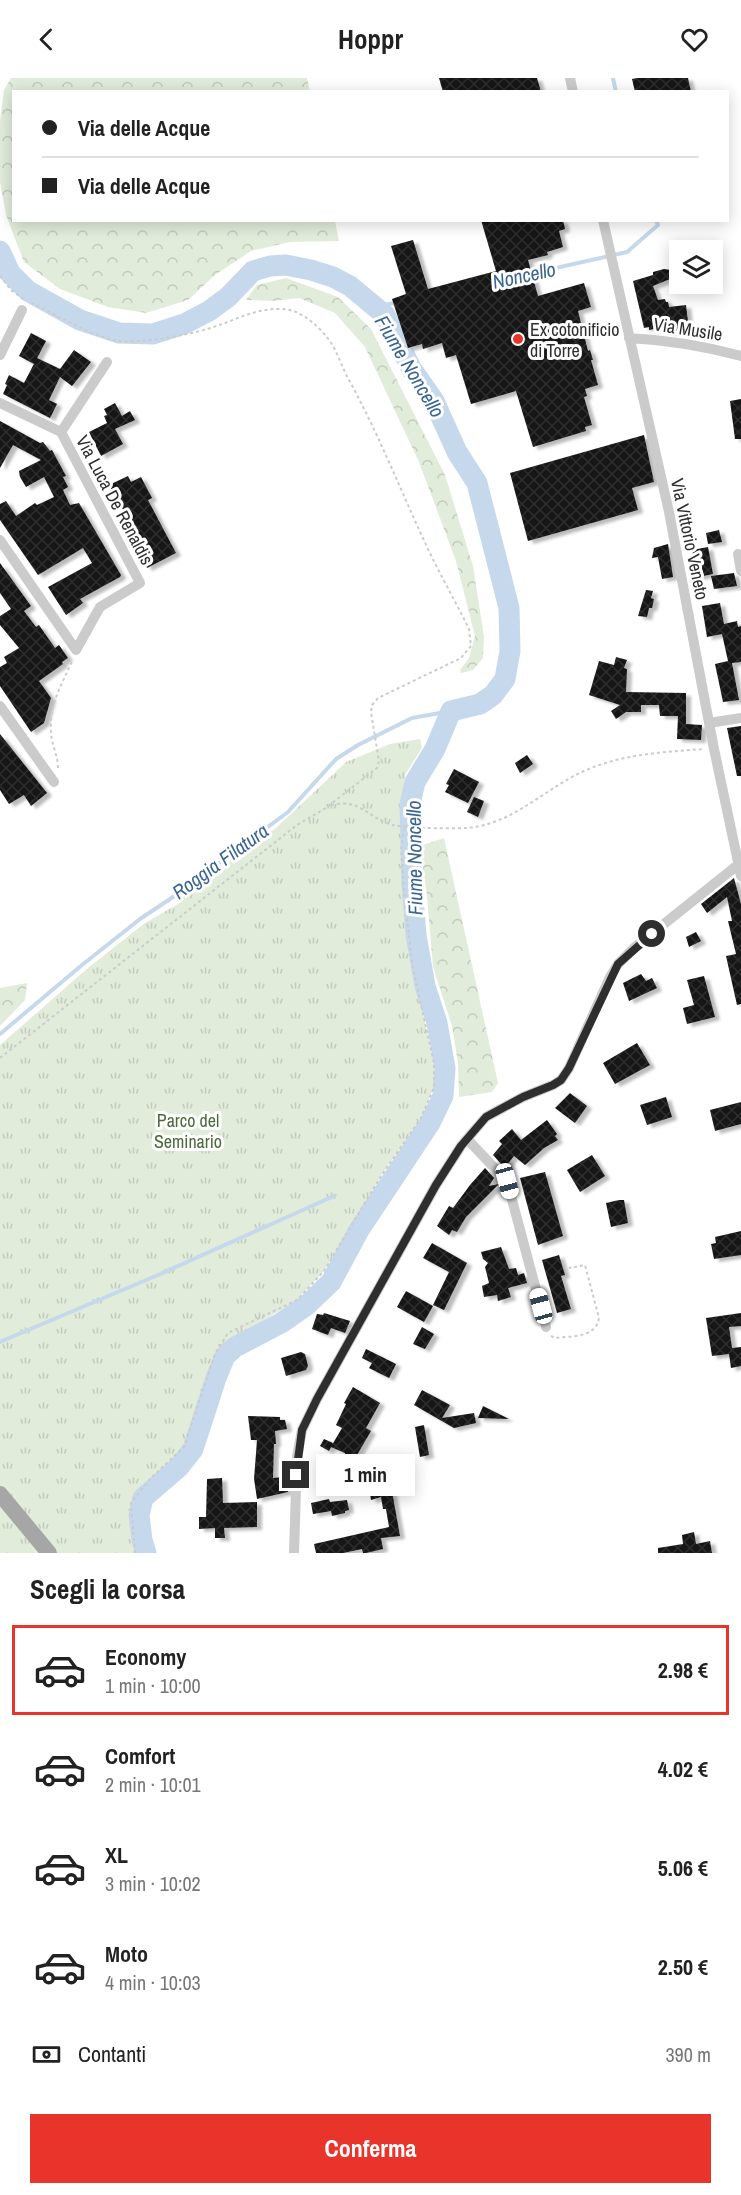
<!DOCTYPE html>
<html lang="it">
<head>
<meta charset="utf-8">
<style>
  :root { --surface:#fff; --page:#f2f2f2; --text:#222; --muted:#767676; --line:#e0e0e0; --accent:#e9342b }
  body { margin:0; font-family:"Archivo Narrow",sans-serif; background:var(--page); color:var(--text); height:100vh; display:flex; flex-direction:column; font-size:22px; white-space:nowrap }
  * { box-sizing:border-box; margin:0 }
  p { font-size:20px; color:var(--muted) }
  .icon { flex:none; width:33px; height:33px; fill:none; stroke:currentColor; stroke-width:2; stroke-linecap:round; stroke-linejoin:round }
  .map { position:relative; height:1475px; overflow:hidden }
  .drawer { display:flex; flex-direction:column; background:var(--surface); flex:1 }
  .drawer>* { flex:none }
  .guide { position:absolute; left:12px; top:12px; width:717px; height:132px; border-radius:0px; box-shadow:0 3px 15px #0003; display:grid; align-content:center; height:132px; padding:0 30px; background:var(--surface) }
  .controls { position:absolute; left:669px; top:162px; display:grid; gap:12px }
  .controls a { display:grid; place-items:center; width:54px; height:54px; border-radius:0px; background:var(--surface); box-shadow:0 3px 15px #0003; font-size:30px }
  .end { position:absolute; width:27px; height:27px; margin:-14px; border:8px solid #2e2e2e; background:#fff; box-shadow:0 0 0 3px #fff }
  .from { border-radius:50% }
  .bubble { position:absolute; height:42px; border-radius:0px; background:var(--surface); box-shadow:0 3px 15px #0003; font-size:20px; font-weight:800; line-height:42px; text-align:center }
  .car { position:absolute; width:18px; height:36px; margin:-18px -9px; border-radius:8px; box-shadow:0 0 4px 2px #0007; background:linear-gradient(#fff 24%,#345 0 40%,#fff 0 76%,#345 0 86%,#fff 0) }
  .guide b { display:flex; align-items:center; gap:21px; height:57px; font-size:22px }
  .guide b+b { border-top:2px solid var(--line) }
  .guide i { width:15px; height:15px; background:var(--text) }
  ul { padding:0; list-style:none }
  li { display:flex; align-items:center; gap:18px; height:90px; margin:0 12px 9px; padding:0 18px; border:3px solid transparent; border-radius:0px }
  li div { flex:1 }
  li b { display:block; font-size:22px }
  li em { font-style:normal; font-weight:800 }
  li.on { border-color:var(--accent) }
  li>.icon { width:54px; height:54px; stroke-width:1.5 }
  h2 { padding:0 30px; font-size:27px; line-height:72px }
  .pay { display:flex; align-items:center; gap:15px; height:66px; padding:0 30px; font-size:22px }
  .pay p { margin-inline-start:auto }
  .primary-button { display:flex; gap:12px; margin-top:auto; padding:12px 30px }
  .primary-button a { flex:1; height:69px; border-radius:0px; background:var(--accent); color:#fff; font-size:24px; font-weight:800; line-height:69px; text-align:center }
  header { display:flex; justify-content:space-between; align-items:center; height:78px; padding:0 30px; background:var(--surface); font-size:27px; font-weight:800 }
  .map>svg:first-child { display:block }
  .forest { fill:url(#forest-crowns) }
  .park { fill:url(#park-tufts) }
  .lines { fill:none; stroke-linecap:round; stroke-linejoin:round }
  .stream { stroke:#c6d9ec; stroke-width:4 }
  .river { stroke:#c6d9ec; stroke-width:21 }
  .building { fill:url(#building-cross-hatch); filter:url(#shadow) }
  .path { stroke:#cbcbcb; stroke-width:2; stroke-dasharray:3 3; stroke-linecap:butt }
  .minor { stroke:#cbcbcb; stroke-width:10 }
  .primary { stroke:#a6a6a6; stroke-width:16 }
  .route { stroke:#2e2e2e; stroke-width:8 }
  .poi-dot { fill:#e9342b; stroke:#fff; stroke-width:2 }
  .labels { text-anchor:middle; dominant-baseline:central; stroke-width:6; stroke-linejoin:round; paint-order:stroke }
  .poi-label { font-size:18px; fill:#2e2e2e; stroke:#fff; text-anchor:start }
  .street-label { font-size:18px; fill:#2e2e2e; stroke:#fff }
  .park-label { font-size:18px; fill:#4b6a3a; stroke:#fff }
  .water-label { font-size:20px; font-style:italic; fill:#3a6591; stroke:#fff }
</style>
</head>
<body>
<header><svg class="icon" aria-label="back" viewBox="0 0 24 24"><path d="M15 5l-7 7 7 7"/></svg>Hoppr<svg class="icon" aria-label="heart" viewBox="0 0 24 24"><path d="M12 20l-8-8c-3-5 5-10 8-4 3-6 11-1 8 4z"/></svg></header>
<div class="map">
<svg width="741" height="1475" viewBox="0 0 741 1475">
  <defs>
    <pattern id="forest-crowns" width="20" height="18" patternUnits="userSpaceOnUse" patternTransform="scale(1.5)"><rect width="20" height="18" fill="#e2ecdb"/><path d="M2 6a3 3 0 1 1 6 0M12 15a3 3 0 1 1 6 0" fill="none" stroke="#c2cbbc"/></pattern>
    <pattern id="park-tufts" width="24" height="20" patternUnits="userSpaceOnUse" patternTransform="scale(1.5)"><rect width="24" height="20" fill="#e2ecdb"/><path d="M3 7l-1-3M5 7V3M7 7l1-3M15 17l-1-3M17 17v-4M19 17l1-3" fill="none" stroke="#c2cbbc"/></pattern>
    <pattern id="building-cross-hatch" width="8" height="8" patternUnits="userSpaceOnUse" patternTransform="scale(1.5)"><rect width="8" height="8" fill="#151515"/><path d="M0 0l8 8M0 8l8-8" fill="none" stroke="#2f2f2f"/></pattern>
    <filter id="shadow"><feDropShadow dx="5" dy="3" stdDeviation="1.5" flood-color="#0004"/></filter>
  </defs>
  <rect width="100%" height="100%" fill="#fff"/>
  <path class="forest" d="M11,0h296l3,13 -296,1v128l321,1 4,20 -49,1 -39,9 -36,24 -27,25 -42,13 -38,-6 -48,-18 -36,-27 -18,-47 -6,-33v-61l4,-31z
    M286,200l52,19 33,32 74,146 28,91 11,71 -1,21 -10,12 -12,3 -1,-3 9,-12 6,-22 -19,-75 -37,-99 -54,-115 -30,-34 -36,-15 -26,3 -27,-1 11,-15z
    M444,760l54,245 -6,9 -33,5 -1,-34 -6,-37 -19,-59 -6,-71 -7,-50z
    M27,905l-2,17 -25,26v-38z"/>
  <path class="park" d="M420,661l2,9 -17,27 -4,75 12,119 21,94v24l-13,31 -40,58 -57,95 -27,29 -74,45 -8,9 -31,93 -12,20 -35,35 -5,23 5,28h-137v-508l89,-78 56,-44 33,-19 7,-11 91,-65 70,-66 44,-18z"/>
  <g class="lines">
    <path class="stream" d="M613,0l3,14
      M529,196l98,-22 31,-27 -2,-5
      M377,229l21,-5
      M0,956l82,-69 58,-46 36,-24 112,-83 48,-53 22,-14 54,-27 39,-7
      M0,1264l158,-67 176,-79"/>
    <path class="river" d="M0,173l10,22 18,18 52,29 39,13 34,1 31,-10 25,-13 19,-14 25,-26 17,-5 16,-1 25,5 22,7 17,9 35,29 26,53 23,33 23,51 20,31 32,125 1,43 -5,28 -12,16 -13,9 -29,7 -16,38 -20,33 -5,22 2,81 4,50 9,51 12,37 8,45 -2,28 -13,27 -71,107 -28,52 -24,23 -26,18 -46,24 -10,9 -9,22 -23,71 -14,18 -36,31 -4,17 3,25 4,13"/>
  </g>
  <path class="building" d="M439,0h98l4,14h-98z
    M637,0h51l3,14h-56l-3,-13z
    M481,142h82l2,9 -6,2 4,16 -16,5 1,3 -20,5 10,36 46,-13 7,24 -13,4 10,40 2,-1 3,10h-2l7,25 -13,4 2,7 -3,1 8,28 -7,2 1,4 -53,16 -17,-56 -45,13 -15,-49 -10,3 -4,-15 -19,6 -1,-5 -14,4 -16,-49 14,-5 -15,-48 22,-6 15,49 68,-18z
    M664,191l14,2 -2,10 -6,-2 -17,7 5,14 7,-1 1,3h2l1,5 17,-2 3,25 -21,2 -1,-6 -18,4v-3l-5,1 -11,-47 20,-6v-3z
    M31,255l15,8 -12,23 -15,-8z
    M74,272l17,12 -19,24 -12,-9 -11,23 8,4 -7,14 -47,-24 4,-9 -2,-1 4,-9 15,8 13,-25 23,11z
    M741,321v40h-6l-5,-38z
    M115,325l7,13 8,-5 5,9 -20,9 8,15 -22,12 -12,-24 18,-9 -3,-7 3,-1 -3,-6z
    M0,343l40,22 3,-1 7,9 2,-1 14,26 -3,1 5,10 -5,3 7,15 9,-2 42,72 -1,2 -40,22 3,4 -17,12 -18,-28 44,-24 -9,-15 -45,27 -38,-55v-16l6,-3 10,15 19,-13 2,2 17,-8 -10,-20 -18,10 -6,-10 -1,-6 22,-11 -28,-15 -13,23z
    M644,357l10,47 -22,6 6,22 -110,31 -18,-68z
    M128,398l3,6 10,-5 11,21 -4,2 28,53 -29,15 -12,-23 6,-3 -32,-57z
    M719,452l3,12 -14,2 -2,-11z
    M668,466l5,33 -11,2 -4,-22 -6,1 2,-10z
    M708,469l5,27 -15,3 -6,-27z
    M0,485l31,43 -7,5 12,16 3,-2 2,3 14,20 4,-3 9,13 -6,4 1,2 -24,17 12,17 -7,25 -13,9 -31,-46v-19l7,-4 -3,-6 15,-9 -19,-23v-9l11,-7 -11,-16z
    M734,495l3,13 -23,3 -3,-13z
    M646,512l7,1 -2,7 3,1 -2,9h-3l-2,9 -9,-1z
    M720,525l4,21 13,-3 1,6 3,-1v36l-9,1 7,37 -16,2 -8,-38 13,-3 -6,-27 -15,3 -5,-31z
    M616,579l11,3 -3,8 3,1 -1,23 60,1v31l16,1 -1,15 -24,-1 1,-23h-18l-1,-11h-18v7h-15l-10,7 -5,-8 9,-6 -31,-10 10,-34 15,4z
    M741,648v50h-4l-10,-48z
    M0,656l47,59 -16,13 -7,-11 -15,9 -9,-14z
    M527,677l6,9 -13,9 -5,-10z
    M454,691l25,13 -11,21 -23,-11 4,-7 -3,-1z
    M474,719l10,4 -6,16 -11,-5z
    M734,800l7,26v100l-4,1 -11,-49 10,-2 -8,-33h4l-5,-24 -20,16 -6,-9z
    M696,854l5,9 -12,6 -3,-10z
    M641,896l5,7 6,-3 5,10 -28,13 -6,-18z
    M704,898l11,41 -28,7 -4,-16 11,-3 -7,-25z
    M637,965l13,22 -35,19 -12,-21z
    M570,1015l17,13 -12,17 -20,-15z
    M666,1019l6,20 -25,8 -7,-20z
    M741,1024v22l-26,7 -5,-21z
    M547,1042l10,14 -2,2 3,4 -14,8 -19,17 -11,-9 -8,10h-3l-10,-11 9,-11 -3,-3 13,-12 9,11z
    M592,1077l13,21 -25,16 -13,-22z
    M485,1090l9,10 -5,8 10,-2 -33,33 -9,15 -5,-2 -3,5 -12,-9 12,-20 4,2 17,-23z
    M545,1094l18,64 -25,9 -18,-67z
    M619,1122h5l4,23 -17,4 -5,-24z
    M741,1153v24l-27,4 -3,-15 5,-1 -1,-6z
    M432,1165l35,20 -23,47 -11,-5 16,-33 -26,-14z
    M501,1169l8,22 7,-1 2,7 6,-2 3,10 -19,5 3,9 -13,4 -1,-6 -13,2 -2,-11 7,-3 -4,-16 3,-4 -5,-4 -2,-7z
    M559,1177l6,20 -4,1 10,33 -14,4 -15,-53z
    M406,1213l27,15 -9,16 -27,-15z
    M324,1235l26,8 -5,12 -14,-5 -3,7 -16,-6 5,-15 6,1z
    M741,1235v13l-12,1 3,21 9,-1v19l-10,2 -2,-14 -17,2 -6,-38z
    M422,1249l12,7 -9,15 -12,-5z
    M366,1271l30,15 -7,14 -20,-10 3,-5 -10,-5z
    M301,1274l4,2 3,12 -2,4 -20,6 -5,-18z
    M353,1309l27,16 -14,25 5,3 -14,24 16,-1 5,28 12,-2 10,56 -19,2 2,11 -17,4h-3l-1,-4 -19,4h-27l-2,-9 75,-17 -3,-18h-3l-2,-12 -10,3 -2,-13 -5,1 -3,-12 -14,2 -2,-25 -14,-6 -2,4 -9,-5 4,-7 9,4 -1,2 10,-17 -6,-3 10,-21 -2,-1z
    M422,1312l28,15 -8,13 32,-5 2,10 -22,5 -40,-23z
    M483,1328l26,13 -31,-1z
    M248,1338l32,1v3h5l2,9 -12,2 1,13h-2l-1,34 11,-1 4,15 -31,7 -3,-20 3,-39h-6z
    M424,1347l5,30 -9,2 -5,-30z
    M222,1400l1,25 34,-1v25l-33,1 1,10h-10v-10l-16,1v-12h7l1,-38z
    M329,1421l1,3 17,-2 2,10 -4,1v2l-13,3 -1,-5 -18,3 -2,-11z
    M694,1454l2,12 14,-3 2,12h-54v-5l25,-4 -1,-9z"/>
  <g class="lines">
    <path class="path" d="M0,198l11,14 12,9
      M31,225c23,11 63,34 87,38 19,3 70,-6 89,-12 26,-7 46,-21 74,-20 18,0 34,14 45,27 11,13 15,30 23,44 28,51 49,104 73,156 14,32 32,62 47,93l2,17 -10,12 -83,40 -6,7 -1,7 8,49 -2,7 -50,39
      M58,690c0,-13 -7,-24 -7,-37 -2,-28 11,-46 22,-72
      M331,727c31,-7 37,14 62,20 15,3 58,4 73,3 46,-3 78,-39 118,-57 38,-17 79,-19 120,-22
      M0,980l297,-233 29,-17
      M551,1258l4,2c16,-2 41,0 44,-20l-14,-53 -16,3
      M135,1475l-4,-50 19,-24 34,-32 31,-93 13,-21 69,-33 27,-29 57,-95 40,-58 13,-31v-24l-21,-94 -8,-67 -4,-52 3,-24"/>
    <path class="minor" d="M570,0l3,14
      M603,142l66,292 45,237 27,127
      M629,260c39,2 75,8 112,18
      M0,277l22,-45
      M0,325l61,29 79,151 -40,24 -24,43 -76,-110
      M61,354l46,-70
      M738,476l3,17
      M0,628l54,76
      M709,645l32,-5
      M467,1061l40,42 39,146
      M294,1475l3,-96 5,-27 15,-31 119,-214 25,-39 25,-29 37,-20 30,-12 8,-5 8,-12 41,-91 8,-13 16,-16 105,-84"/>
    <path class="primary" d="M0,1416l49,59"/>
  </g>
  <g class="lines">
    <path class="route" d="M296,1397l6,-45 15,-31 119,-214 25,-39 25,-29 37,-20 30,-12 8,-5 8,-12 49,-104 34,-30"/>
  </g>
  <circle class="poi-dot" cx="518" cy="261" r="6"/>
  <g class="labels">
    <g class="poi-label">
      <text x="530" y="251">Ex cotonificio<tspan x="530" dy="21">di Torre</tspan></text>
    </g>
    <g class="street-label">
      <text transform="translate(688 251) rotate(9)">Via Musile</text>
      <text transform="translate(115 422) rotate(62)">Via Luca De Renaldis</text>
      <text transform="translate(690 461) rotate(78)">Via Vittorio Veneto</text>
    </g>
    <g class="park-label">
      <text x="188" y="1042">Parco del<tspan x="188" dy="21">Seminario</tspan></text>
    </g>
    <g class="water-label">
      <text transform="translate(524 197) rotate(-12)">Noncello</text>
      <text transform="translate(410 288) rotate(59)">Fiume Noncello</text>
      <text transform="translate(414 780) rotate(-91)">Fiume Noncello</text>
      <text transform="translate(220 783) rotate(-36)">Roggia Filatura</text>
    </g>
  </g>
</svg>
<div class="controls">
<a><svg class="icon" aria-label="layers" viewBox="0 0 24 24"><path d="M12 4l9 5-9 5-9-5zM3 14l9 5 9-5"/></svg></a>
</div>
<i class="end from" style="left:652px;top:856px"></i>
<i class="end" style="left:296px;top:1397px"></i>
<div class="bubble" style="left:316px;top:1376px;width:99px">1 min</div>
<i class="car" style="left:507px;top:1103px;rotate:165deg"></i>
<i class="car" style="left:541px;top:1228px;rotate:345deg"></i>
<div class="guide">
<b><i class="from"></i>Via delle Acque</b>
<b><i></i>Via delle Acque</b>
</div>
</div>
<section class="drawer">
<h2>Scegli la corsa</h2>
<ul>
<li class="on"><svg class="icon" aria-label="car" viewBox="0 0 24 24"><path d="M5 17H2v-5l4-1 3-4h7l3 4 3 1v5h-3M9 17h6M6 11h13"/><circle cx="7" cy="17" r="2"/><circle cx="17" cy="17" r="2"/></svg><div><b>Economy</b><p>1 min · 10:00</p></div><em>2.98 €</em></li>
<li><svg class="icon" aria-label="car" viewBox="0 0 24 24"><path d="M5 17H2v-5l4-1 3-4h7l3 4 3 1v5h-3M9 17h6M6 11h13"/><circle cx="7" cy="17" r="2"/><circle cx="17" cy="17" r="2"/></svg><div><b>Comfort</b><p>2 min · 10:01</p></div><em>4.02 €</em></li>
<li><svg class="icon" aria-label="car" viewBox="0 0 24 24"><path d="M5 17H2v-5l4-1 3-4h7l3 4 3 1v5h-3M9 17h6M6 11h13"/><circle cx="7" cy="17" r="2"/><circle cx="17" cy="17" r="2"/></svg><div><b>XL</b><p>3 min · 10:02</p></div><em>5.06 €</em></li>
<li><svg class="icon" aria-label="car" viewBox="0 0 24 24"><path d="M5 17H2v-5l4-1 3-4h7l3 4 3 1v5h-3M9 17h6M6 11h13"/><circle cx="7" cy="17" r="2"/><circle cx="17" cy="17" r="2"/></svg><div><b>Moto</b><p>4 min · 10:03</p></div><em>2.50 €</em></li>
</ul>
<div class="pay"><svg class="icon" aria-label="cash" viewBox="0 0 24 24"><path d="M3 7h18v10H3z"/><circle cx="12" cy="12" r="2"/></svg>Contanti<p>390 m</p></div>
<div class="primary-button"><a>Conferma</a></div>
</section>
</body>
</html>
